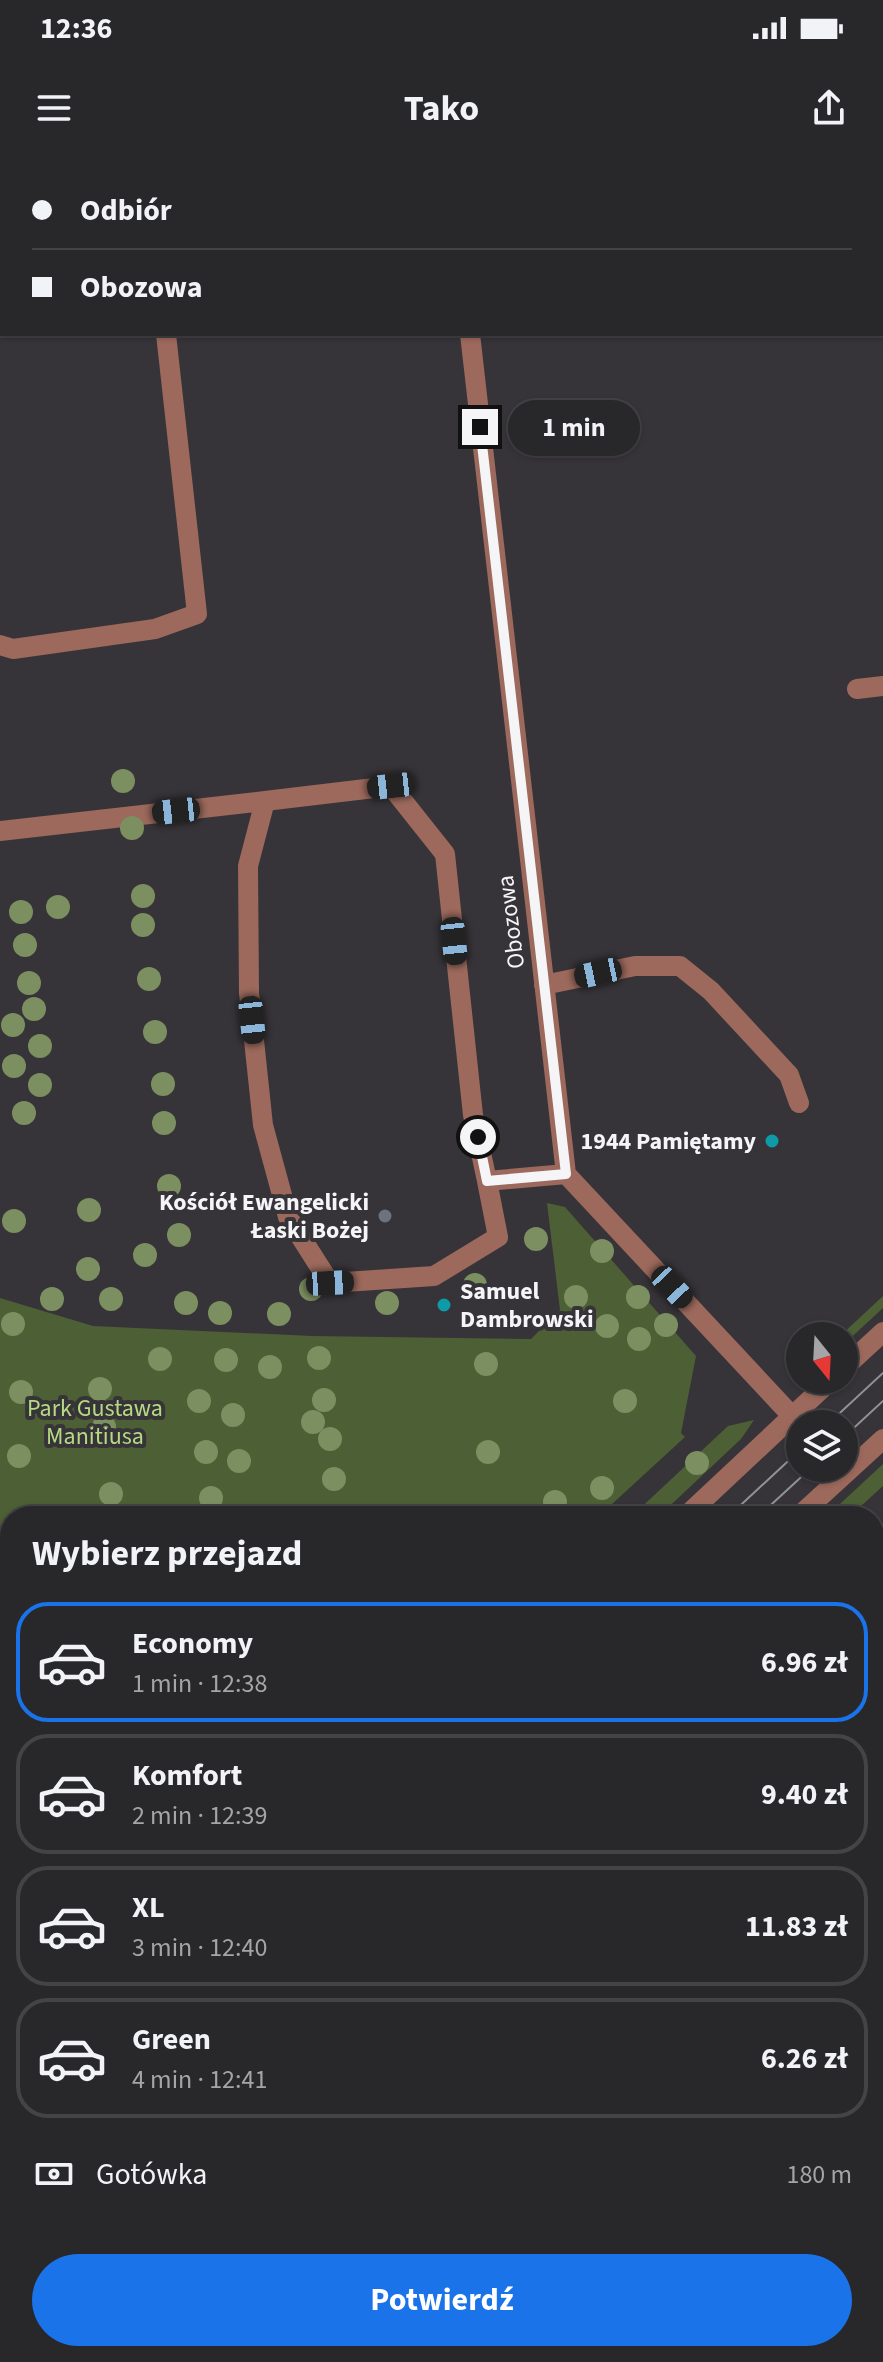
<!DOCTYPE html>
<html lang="pl">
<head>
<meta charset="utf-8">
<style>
  :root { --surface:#28272a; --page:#302f32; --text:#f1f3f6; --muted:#a5a5a8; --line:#444447; --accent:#1a73e8 }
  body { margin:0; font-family:"Source Sans 3",sans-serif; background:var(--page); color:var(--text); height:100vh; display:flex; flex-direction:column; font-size:30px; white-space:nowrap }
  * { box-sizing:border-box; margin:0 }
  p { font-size:26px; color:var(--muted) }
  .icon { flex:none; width:44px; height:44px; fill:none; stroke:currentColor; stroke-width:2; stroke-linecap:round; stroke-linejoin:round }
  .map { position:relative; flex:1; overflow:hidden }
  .panel { position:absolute; left:0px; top:1346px; width:884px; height:856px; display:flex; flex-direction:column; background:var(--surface); border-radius:32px 32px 0 0; box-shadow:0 2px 6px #0004,0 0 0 2px var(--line) }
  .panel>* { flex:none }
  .guide { position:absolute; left:0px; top:0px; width:884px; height:176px; box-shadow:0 2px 6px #0004,0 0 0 2px var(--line); display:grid; align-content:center; height:176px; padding:0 32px; background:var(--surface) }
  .needle { width:52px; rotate:162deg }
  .fabs { position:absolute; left:786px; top:1162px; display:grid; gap:16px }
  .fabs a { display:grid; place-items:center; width:72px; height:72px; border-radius:50%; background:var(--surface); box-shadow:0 2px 6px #0004,0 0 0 2px var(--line); font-size:40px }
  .end { position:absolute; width:36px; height:36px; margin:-18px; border:10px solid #f5f4f7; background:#111; box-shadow:0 0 0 4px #111 }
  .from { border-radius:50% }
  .bubble { position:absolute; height:56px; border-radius:28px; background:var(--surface); box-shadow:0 2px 6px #0004,0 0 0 2px var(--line); font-size:26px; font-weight:700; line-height:56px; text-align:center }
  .car { position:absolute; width:24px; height:48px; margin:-24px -12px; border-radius:10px; box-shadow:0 0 6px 2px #0007; background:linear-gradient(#222 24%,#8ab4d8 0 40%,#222 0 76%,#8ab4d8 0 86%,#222 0) }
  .guide b { display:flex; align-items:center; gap:28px; height:76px; font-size:30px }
  .guide b+b { border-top:2px solid var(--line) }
  .guide i { width:20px; height:20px; background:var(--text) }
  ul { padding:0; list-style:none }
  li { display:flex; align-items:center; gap:24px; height:120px; margin:0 16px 12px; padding:0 16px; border:4px solid var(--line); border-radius:32px }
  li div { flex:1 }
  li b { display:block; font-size:30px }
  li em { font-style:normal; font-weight:700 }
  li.selected { border-color:var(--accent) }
  li>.icon { width:72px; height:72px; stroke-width:1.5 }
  h2 { padding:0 32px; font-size:36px; line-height:96px }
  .pay { display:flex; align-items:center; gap:20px; height:88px; padding:0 32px; font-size:30px }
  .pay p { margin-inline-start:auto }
  .button { display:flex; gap:16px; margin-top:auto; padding:16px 32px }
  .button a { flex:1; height:92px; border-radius:48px; background:var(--accent); color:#fff; font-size:32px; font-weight:700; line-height:92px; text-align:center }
  .status { display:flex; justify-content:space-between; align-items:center; height:56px; padding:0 40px; background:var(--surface); direction:ltr }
  .status svg { height:22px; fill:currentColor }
  header { display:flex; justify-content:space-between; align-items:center; height:104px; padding:0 32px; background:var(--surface); font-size:36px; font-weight:700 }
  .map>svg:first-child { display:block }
  .green { fill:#4d5f34 }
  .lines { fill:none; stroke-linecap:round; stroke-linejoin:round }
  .minor { stroke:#9c695c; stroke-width:20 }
  .tram { stroke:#929194; stroke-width:2 }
  .tree { fill:#7c8f60 }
  .route { stroke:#f5f4f7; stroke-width:10 }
  .culture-dot { fill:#0f9aa8; stroke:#363438; stroke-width:3 }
  .worship-dot { fill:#6b7280; stroke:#363438; stroke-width:3 }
  .labels { text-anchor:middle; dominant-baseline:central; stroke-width:8; stroke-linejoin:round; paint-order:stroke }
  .street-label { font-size:24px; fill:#f5f4f7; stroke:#363438 }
  .poi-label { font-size:24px; font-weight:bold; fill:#f5f4f7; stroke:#363438; text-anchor:end }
  .park-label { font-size:24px; fill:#b5da81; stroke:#363438 }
</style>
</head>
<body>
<div class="status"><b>12:36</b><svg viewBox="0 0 49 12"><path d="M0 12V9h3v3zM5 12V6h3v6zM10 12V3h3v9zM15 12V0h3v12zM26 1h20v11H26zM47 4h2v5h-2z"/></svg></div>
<header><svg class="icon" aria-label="menu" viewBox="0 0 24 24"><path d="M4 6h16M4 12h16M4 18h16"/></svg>Tako<svg class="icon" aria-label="share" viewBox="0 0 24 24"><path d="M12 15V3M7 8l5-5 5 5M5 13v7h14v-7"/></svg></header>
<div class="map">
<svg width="883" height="2202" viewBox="0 0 883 2202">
  <rect width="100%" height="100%" fill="#363438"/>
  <path class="green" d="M547,1043l18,4 131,149 -15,77 4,4 -86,79h-589v543l-10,7v-768l93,28 219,10 219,3 29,-29z
    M883,1136v12l-39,36v-8h-4z
    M754,1260l-13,19 -82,77h-27l96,-90z
    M883,1304v22l-33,30h-23z
    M10,2016v43l-10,12v-46z
    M126,2192h228l-20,10h-215z
    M484,2192h69l21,10h-123z"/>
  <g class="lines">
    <path class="minor" d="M146,0v2
      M882,29h1
      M0,51h2
      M470,174l96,840 227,243
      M0,485l13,4 142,-20 42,-15 -31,-280
      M857,529l26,-3
      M0,671l265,-30
      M544,825l91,-19h45l31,25 78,84 10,28
      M487,1021l11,56 -64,39 -104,7 -42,-66 -25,-92 -14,-132 -1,-127 17,-65 126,-15 54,68 28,261 14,66 79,-7
      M844,1208l39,-36
      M686,1356l145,-136
      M799,1356l84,-77
      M0,1978l10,-7
      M22,2202l8,-10"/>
    <path class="tram" d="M828,1264l55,-51
      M844,1277l39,-36
      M729,1356l71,-66
      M759,1356l52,-48
      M0,2085l10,-12
      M0,2114l10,-12"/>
  </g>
  <g class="tree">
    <circle cx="123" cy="621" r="12"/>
    <circle cx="132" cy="668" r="12"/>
    <circle cx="143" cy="736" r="12"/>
    <circle cx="58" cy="747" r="12"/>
    <circle cx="21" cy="752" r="12"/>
    <circle cx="143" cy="765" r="12"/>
    <circle cx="25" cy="785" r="12"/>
    <circle cx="149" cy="819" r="12"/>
    <circle cx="29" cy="823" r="12"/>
    <circle cx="34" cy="849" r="12"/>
    <circle cx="13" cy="865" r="12"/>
    <circle cx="155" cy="872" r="12"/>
    <circle cx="40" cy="886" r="12"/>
    <circle cx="14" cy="906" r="12"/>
    <circle cx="163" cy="924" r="12"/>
    <circle cx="40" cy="925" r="12"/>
    <circle cx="24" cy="953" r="12"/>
    <circle cx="164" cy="963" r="12"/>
    <circle cx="169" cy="1026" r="12"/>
    <circle cx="89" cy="1050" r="12"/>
    <circle cx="14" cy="1061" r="12"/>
    <circle cx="179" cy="1075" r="12"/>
    <circle cx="536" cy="1079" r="12"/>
    <circle cx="602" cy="1091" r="12"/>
    <circle cx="145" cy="1095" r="12"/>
    <circle cx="88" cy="1109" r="12"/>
    <circle cx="475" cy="1125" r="12"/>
    <circle cx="311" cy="1129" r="12"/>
    <circle cx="576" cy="1137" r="12"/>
    <circle cx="638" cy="1137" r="12"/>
    <circle cx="52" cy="1139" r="12"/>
    <circle cx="111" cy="1139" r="12"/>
    <circle cx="186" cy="1143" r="12"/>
    <circle cx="387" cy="1143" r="12"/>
    <circle cx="220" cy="1153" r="12"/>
    <circle cx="279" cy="1154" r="12"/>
    <circle cx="13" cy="1164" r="12"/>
    <circle cx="666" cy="1165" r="12"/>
    <circle cx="607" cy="1166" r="12"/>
    <circle cx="639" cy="1179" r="12"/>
    <circle cx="319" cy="1198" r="12"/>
    <circle cx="160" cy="1199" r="12"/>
    <circle cx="226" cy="1200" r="12"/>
    <circle cx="486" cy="1204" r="12"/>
    <circle cx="270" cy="1207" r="12"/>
    <circle cx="100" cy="1229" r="12"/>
    <circle cx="21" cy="1232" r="12"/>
    <circle cx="324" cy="1240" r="12"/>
    <circle cx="199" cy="1241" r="12"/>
    <circle cx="625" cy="1241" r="12"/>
    <circle cx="233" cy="1255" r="12"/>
    <circle cx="313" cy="1262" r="12"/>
    <circle cx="104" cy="1267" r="12"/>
    <circle cx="330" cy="1279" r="12"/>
    <circle cx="206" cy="1292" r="12"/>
    <circle cx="488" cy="1292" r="12"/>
    <circle cx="19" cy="1296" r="12"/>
    <circle cx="239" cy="1301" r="12"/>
    <circle cx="697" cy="1303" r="12"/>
    <circle cx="334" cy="1319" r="12"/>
    <circle cx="602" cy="1328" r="12"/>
    <circle cx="111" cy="1334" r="12"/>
    <circle cx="211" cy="1338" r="12"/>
    <circle cx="555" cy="1342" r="12"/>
  </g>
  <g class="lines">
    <path class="route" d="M478,977l9,44 79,-7 -86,-747"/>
  </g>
  <g class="culture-dot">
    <circle cx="772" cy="981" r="8"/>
    <circle cx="444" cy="1145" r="8"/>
  </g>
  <circle class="worship-dot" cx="385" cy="1056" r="8"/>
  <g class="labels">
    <g class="street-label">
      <text transform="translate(511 762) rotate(-97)">Obozowa</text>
    </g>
    <g class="poi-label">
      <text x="756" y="981">1944 Pamiętamy</text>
      <text x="369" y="1042">Kościół Ewangelicki<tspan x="369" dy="28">Łaski Bożej</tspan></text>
      <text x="460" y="1131" text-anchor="start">Samuel<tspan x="460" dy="28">Dambrowski</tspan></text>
    </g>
    <g class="park-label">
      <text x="95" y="1248">Park Gustawa<tspan x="95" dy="28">Manitiusa</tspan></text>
    </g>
  </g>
</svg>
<div class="fabs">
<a><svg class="needle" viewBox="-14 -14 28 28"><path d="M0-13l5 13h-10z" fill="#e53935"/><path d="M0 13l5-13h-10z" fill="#a5a5a8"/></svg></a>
<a><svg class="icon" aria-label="layers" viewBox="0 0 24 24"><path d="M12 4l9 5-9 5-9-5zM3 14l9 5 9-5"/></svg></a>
</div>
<i class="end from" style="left:478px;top:977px"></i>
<i class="end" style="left:480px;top:267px"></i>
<div class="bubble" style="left:508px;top:240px;width:132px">1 min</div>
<i class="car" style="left:391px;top:626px;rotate:264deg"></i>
<i class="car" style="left:176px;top:651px;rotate:264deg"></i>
<i class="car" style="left:454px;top:781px;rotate:174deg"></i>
<i class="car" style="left:598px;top:813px;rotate:258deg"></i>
<i class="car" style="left:252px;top:860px;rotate:174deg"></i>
<i class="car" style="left:330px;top:1123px;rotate:87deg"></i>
<i class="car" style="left:672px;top:1127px;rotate:137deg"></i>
<div class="guide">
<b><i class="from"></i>Odbiór</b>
<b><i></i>Obozowa</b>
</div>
<section class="panel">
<h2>Wybierz przejazd</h2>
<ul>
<li class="selected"><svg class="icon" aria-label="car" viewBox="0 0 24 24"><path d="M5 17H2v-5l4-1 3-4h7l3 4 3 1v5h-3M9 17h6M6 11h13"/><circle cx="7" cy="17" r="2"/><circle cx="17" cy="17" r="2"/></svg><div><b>Economy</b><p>1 min · 12:38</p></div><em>6.96 zł</em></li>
<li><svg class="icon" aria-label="car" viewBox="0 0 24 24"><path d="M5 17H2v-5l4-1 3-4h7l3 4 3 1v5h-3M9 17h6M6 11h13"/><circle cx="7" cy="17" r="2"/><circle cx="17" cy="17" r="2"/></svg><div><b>Komfort</b><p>2 min · 12:39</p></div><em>9.40 zł</em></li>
<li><svg class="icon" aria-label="car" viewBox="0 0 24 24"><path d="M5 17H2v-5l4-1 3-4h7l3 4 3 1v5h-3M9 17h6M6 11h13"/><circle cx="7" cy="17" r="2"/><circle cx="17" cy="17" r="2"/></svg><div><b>XL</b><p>3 min · 12:40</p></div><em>11.83 zł</em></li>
<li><svg class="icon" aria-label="car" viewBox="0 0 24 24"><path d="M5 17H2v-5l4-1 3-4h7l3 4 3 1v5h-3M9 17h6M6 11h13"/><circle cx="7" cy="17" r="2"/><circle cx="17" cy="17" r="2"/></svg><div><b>Green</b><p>4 min · 12:41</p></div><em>6.26 zł</em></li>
</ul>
<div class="pay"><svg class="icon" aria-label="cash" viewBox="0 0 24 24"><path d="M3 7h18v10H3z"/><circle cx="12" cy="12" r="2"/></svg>Gotówka<p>180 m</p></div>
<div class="button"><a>Potwierdź</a></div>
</section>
</div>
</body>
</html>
